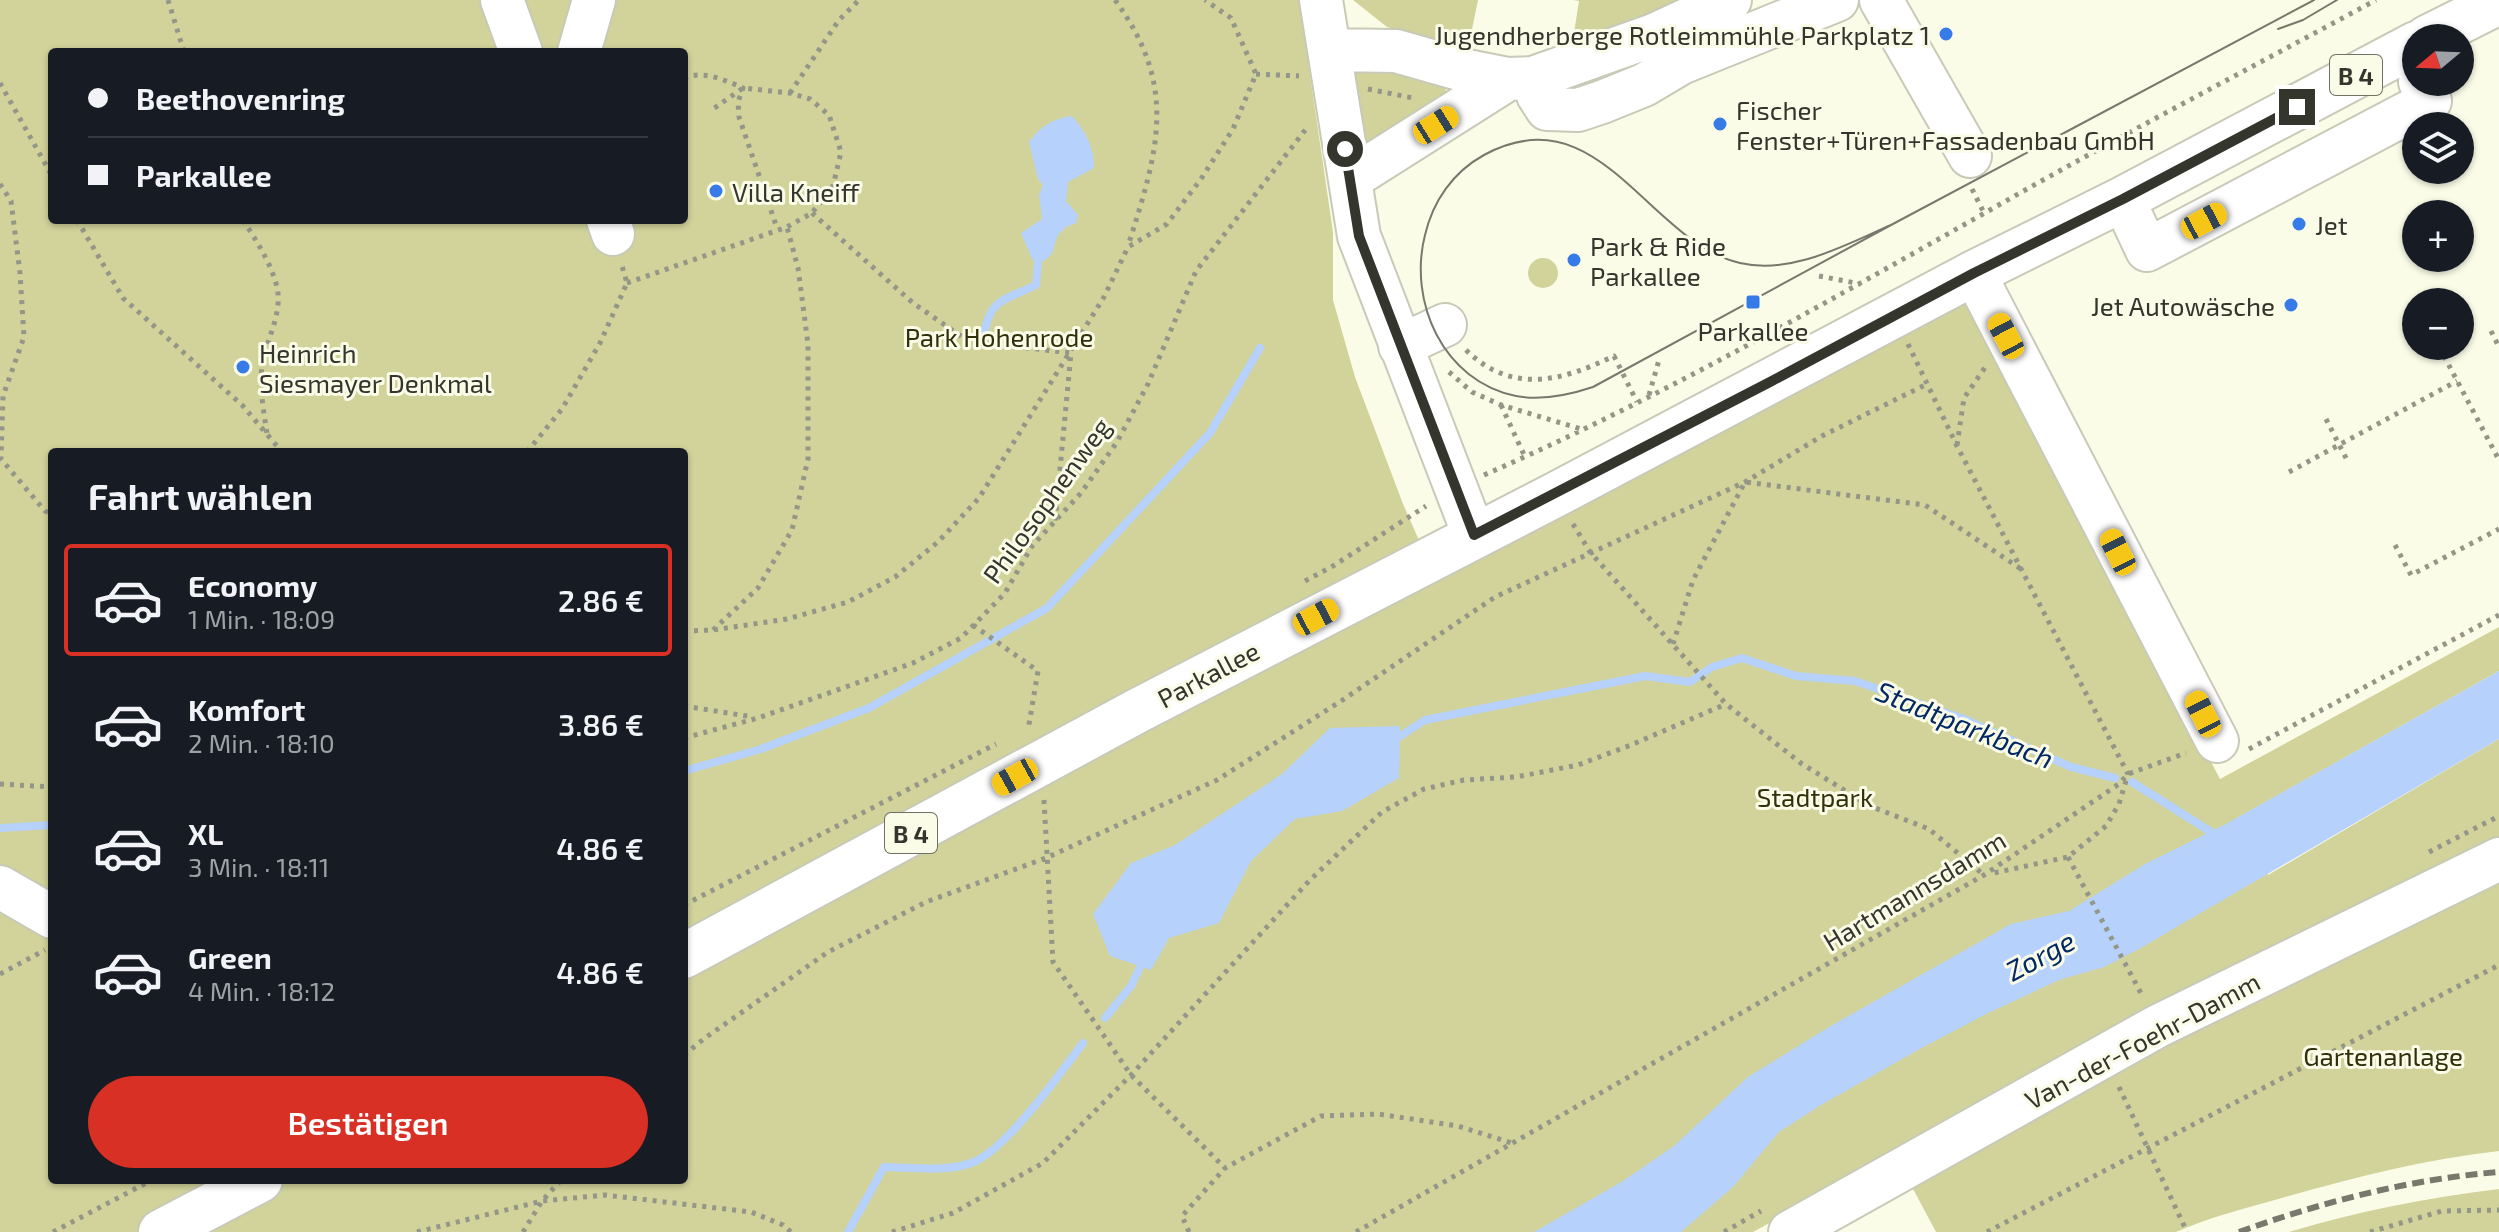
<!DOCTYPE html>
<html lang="de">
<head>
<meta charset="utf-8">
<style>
  :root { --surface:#171b24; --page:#20242c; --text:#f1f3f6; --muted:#9ea1a6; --line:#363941; --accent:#d93025 }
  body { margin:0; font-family:"Exo 2",sans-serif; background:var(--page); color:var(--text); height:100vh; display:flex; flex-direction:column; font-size:30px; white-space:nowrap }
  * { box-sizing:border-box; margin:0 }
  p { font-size:26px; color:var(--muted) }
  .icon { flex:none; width:44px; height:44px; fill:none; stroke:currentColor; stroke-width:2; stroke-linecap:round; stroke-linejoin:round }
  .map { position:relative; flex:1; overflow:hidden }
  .panel { position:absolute; left:48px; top:448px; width:640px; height:736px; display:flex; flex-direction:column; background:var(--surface); border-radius:8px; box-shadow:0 2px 6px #0004 }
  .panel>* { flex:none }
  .hud { position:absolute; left:48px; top:48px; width:640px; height:176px; border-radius:8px; box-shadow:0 2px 6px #0004; display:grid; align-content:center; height:176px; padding:0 40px; background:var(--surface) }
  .needle { width:52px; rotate:251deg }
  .tools { position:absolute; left:2402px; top:24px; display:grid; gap:16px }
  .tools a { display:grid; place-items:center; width:72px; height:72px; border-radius:50%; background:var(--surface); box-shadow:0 2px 6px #0004; font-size:40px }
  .end { position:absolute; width:36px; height:36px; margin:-18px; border:10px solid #34352d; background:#fff; box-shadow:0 0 0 4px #fff }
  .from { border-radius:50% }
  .car { position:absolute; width:24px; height:48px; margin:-24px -12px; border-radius:10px; box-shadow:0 0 6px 2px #0007; background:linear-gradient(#f5c518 24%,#345 0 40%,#f5c518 0 76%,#345 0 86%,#f5c518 0) }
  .hud b { display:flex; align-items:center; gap:28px; height:76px; font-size:30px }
  .hud b+b { border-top:2px solid var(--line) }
  .hud i { width:20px; height:20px; background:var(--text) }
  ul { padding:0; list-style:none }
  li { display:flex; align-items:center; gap:24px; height:112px; margin:0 16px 12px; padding:0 24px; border:4px solid transparent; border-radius:8px }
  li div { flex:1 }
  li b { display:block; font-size:30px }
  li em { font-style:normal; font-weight:600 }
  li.selected { border-color:var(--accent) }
  li>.icon { width:72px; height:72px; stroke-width:1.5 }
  h2 { padding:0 40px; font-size:36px; line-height:96px }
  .action { display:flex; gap:16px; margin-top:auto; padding:16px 40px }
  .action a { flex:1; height:92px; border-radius:48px; background:var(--accent); color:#fff; font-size:32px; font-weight:600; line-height:92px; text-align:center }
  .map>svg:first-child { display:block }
  .green { fill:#d1d39b; fill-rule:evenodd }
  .water { fill:#b6d1fc }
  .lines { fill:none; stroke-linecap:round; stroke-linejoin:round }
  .stream { stroke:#b6d1fc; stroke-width:8 }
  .minor-casing { stroke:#c8cab7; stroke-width:46 }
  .major-casing { stroke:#c8cab7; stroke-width:48 }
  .path { stroke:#949688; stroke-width:5; stroke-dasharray:4 6; stroke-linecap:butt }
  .minor { stroke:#fff; stroke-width:42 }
  .major { stroke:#fff; stroke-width:44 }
  .tram { stroke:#78796d; stroke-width:2 }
  .rail { stroke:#78796d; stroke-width:6; stroke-dasharray:12 6; stroke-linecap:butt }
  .route { stroke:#34352d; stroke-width:10 }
  .poi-dot { fill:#377be9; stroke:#fafce8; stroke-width:3 }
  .labels { text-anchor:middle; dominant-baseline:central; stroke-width:6; stroke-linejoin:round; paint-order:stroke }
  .shield { fill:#fafce8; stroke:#6f7165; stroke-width:2 }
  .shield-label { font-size:24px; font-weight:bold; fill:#34352d }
  .poi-label { font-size:26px; fill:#34352d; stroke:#fafce8; text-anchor:start }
  .park-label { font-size:26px; fill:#30300a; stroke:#fafce8 }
  .street-label { font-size:26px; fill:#34352d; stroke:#fafce8 }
  .water-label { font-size:28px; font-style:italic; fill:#032965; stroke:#fafce8 }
</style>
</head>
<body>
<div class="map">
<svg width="2499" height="1232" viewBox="0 0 2499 1232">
  <rect width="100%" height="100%" fill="#fafce8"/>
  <path class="green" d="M0,0h1299l34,232v68l22,77 48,127 34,77 531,-280 252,478 279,-152v44l-260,146 29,58 231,-136v412c-74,8 -146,27 -217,47 -36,10 -72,19 -106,34h-240l-41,-77 -142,77h-1753v-330l52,31v247h632v-728h-632v442l-52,5zM52,52h632v168h-632z
    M1353,0h125l-10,49 -81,-22z
    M1573,0h109l-110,46 7,-45z
    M1373,63l71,22 4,12 -82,54 -15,-76z
    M1528 273a15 15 0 1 1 30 0a15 15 0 1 1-30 0Z
    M2499,1189v43h-210c69,-21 138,-34 210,-43z"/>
  <path class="water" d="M1072,116c14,16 22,31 22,52l-26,14 -2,19 12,14 -2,8c-4,2 -10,3 -13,7 -14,12 -2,25 -25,33l-6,-4 -11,-26 21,-14 -3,-24 4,-10 -5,-6 -9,-37c12,-16 23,-23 43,-26z
    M2499,671v68l-360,210 -35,18 -45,13 -73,34 -68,36 -97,55 -42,27 -46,55 -52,45h-147l89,-51 51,-35 74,-69 81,-50 182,-103 58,-13 76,-47 79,-39z
    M1400,726l-1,52 -57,33 -47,8 -44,42 -32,62 -50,15 -18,32 -41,-14 -17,-42 38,-51 44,-18 107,-71 48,-46z"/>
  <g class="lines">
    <path class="stream" d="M984,336c5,-38 20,-35 52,-51l2,-22
      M1393,741l32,-21 220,-44 45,6 22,-15 30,-9 54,18 59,5 109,38 107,48 44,11
      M684,771l77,-22 108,-41 178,-100 163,-175 50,-85
      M2132,782l87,55
      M0,828l52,-3
      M1105,1018l26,-32 14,-29
      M848,1232l36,-65c28,0 66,6 92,-6 33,-16 84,-87 107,-118"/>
    <g class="minor-casing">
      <path id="minor" d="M502,0l19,52
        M1321,0l38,236 115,299
        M1881,0l89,156
        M1330,50l66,1 67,19 45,9 25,-1 121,-43 76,-35
        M579,52l15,-52
        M1533,78l5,17 9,14 31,1 24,-8 42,-17 37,-22 156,-63
        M1350,179l158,-100
        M2123,199l24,51 283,-149 -10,-19
        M608,220l5,14
        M1974,273l243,468
        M1400,346l45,-21
        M0,887l52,30
        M1790,1232l368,-206 341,-167"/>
    </g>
    <g class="major-casing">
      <path id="major" d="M2427,38l72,-36
        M684,956l453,-245 418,-216 419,-222 149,-74 293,-155
        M161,1232l99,-52"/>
    </g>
    <path class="path" d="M168,0l16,52
      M1115,0c64,87 43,151 13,246
      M1256,74l43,2
      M684,78c19,-8 41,2 59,10l-5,14 1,15 38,111
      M0,83l52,93
      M1368,89l45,9
      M790,93l49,-73 20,-20
      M0,184l11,17 9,72 4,64 -21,59 -2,63 44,52 7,3
      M1972,189l12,24
      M812,213l101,90 55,38 103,12 -16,169
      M77,220l46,78 120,108 39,46
      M243,220c13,20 28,43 34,67 6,26 -11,53 -15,79 -3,22 2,46 5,68
      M1819,276l42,8
      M627,283l160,-56 25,-14 21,-27 8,-34 -12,-37 -19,-16 -20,-6 -47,-5 -30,21
      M2491,331l8,16
      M1908,344l49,102 171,328 -9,30 -13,22 -38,31 -79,17
      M1466,350c46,45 96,31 148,6l23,46
      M2444,356l55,104
      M1449,372l23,20 29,13 80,24
      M1649,395l10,-35
      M1501,405l24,52
      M2326,419l21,41
      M1957,445l7,-47 22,-32
      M527,452l35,-43 38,-66 27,-60 -5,-17
      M2289,472l168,-91
      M1484,475c172,-75 336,-169 499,-261 129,-74 262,-143 393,-214
      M1573,524l17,28 136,152 76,60 68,42 59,23 55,46
      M2395,545l16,30 88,-46
      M1305,581l28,-15 93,-60
      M973,625l65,46 -10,59
      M713,630l45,-42 34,-58 16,-71v-115l-10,-76 -11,-41
      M684,631l29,-1 74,-11 61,-17 47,-25 43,-35 41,-44 125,-201 24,-50 39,-23 34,-45 32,-50 23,-55 -25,-56 -26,-18
      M1673,644l20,-64 52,-98 180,23 96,64
      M684,706l69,11
      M684,738l74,-20 65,-23 90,-32 48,-25 44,-45 27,-47 49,-53 36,-51 31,-58 48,-113 110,-142
      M2249,749l250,-134
      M0,784l52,3
      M1044,800l9,162 78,113 94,93 96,-52 57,-2 80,12 54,17
      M2429,852l70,-36
      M2068,857l75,140
      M684,905l312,-161
      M0,974l45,-24
      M684,1055l21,-17 123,-86 98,-50 120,-44 171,-78 124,-79 154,-104 250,-115 77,-46 105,-52
      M2119,1087l68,145
      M53,1232l99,-52
      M417,1232l125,-31 63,-6 146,17 32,13 8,7
      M523,1232l19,-31 19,-21
      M892,1232l61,-19 90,-50 88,-88 178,-194 73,-69 42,-23 40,-9 52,-3 62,-12 53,-20 95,-41
      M1189,1232l-7,-16 43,-48
      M1356,1232l628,-357 135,-91 9,-10 58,-21
      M1724,1232l37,-21
      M1987,1232l512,-267
      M2370,1232l72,-21 57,-1"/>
    <use href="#minor" class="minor"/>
    <use href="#major" class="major"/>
    <path class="tram" d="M2278,29l25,-9 34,-20
      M1891,225l-298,162c-24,8 -51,14 -77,9 -73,-15 -108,-94 -91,-161 8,-34 28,-63 59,-80 115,-63 164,87 256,108 52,12 105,-18 151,-38l423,-225"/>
    <path class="rail" d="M2239,1232c83,-30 171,-53 260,-60"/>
  </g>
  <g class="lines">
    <path class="route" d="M1345,149l14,87 115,299 296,-153 204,-109 149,-74 174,-92"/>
  </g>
  <g class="poi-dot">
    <circle cx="1946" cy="34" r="8"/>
    <circle cx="1720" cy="124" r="8"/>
    <circle cx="716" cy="191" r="8"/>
    <circle cx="2299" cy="224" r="8"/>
    <circle cx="1574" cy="260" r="8"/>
    <rect x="1745" y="294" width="16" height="16" rx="4"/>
    <circle cx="2291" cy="305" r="8"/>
    <circle cx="243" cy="367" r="8"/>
  </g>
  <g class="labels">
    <g class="shield">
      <rect x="2330" y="55" width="52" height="40" rx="6"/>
      <rect x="885" y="813" width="52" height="40" rx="6"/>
    </g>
    <g class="shield-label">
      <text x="2356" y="75">B 4</text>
      <text x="911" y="833">B 4</text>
    </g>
    <g class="poi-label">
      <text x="1930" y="34" text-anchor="end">Jugendherberge Rotleimmühle Parkplatz 1</text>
      <text x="1736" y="109">Fischer<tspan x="1736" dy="30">Fenster+Türen+Fassadenbau GmbH</tspan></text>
      <text x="732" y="191">Villa Kneiff</text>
      <text x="2315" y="224">Jet</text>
      <text x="1590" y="245">Park &amp; Ride<tspan x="1590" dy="30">Parkallee</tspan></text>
      <text x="2275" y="305" text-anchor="end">Jet Autowäsche</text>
      <text x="1753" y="330" text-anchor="middle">Parkallee</text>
      <text x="259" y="352">Heinrich<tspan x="259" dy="30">Siesmayer Denkmal</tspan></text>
    </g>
    <g class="park-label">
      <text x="999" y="336">Park Hohenrode</text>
      <text x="1815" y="796">Stadtpark</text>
      <text x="2383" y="1055">Gartenanlage</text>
    </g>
    <g class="street-label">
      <text transform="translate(1046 500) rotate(-54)">Philosophenweg</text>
      <text transform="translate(1208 674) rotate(-28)">Parkallee</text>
      <text transform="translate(1914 890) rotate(-31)">Hartmannsdamm</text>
      <text transform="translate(2142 1040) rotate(-28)">Van-der-Foehr-Damm</text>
    </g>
    <g class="water-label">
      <text transform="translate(1965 724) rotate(22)">Stadtparkbach</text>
      <text transform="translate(2040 955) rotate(-28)">Zorge</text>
    </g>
  </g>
</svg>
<div class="tools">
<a><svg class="needle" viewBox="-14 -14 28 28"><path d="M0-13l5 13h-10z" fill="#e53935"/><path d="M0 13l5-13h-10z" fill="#9ea1a6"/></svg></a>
<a><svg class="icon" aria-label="layers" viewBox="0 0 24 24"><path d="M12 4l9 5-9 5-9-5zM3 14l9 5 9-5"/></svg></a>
<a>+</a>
<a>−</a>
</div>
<i class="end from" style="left:1345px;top:149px"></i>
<i class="end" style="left:2297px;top:107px"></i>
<i class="car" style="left:1436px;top:125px;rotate:58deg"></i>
<i class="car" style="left:2204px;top:221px;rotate:62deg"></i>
<i class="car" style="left:2006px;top:336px;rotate:332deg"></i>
<i class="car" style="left:2118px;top:552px;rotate:333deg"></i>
<i class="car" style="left:1316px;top:617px;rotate:62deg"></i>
<i class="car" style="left:2203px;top:714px;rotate:333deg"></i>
<i class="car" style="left:1015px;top:777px;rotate:241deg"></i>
<div class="hud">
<b><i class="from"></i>Beethovenring</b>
<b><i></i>Parkallee</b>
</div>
<section class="panel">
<h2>Fahrt wählen</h2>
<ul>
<li class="selected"><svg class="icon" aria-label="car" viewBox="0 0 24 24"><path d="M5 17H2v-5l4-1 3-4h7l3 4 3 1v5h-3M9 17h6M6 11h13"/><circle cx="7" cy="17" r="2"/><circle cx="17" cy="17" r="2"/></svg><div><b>Economy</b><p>1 Min. · 18:09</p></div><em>2.86 €</em></li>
<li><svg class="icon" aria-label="car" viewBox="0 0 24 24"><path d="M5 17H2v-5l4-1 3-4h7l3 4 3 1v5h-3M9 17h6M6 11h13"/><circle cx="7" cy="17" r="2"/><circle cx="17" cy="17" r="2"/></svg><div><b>Komfort</b><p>2 Min. · 18:10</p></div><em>3.86 €</em></li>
<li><svg class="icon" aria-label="car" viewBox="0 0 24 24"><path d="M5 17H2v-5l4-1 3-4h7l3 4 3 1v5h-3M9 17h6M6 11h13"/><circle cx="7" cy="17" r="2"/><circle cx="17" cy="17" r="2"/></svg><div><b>XL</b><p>3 Min. · 18:11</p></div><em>4.86 €</em></li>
<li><svg class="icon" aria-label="car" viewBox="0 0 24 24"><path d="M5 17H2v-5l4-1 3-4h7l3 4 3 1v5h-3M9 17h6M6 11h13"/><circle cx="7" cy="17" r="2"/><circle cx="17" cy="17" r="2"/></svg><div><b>Green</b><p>4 Min. · 18:12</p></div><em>4.86 €</em></li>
</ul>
<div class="action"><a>Bestätigen</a></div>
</section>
</div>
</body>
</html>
